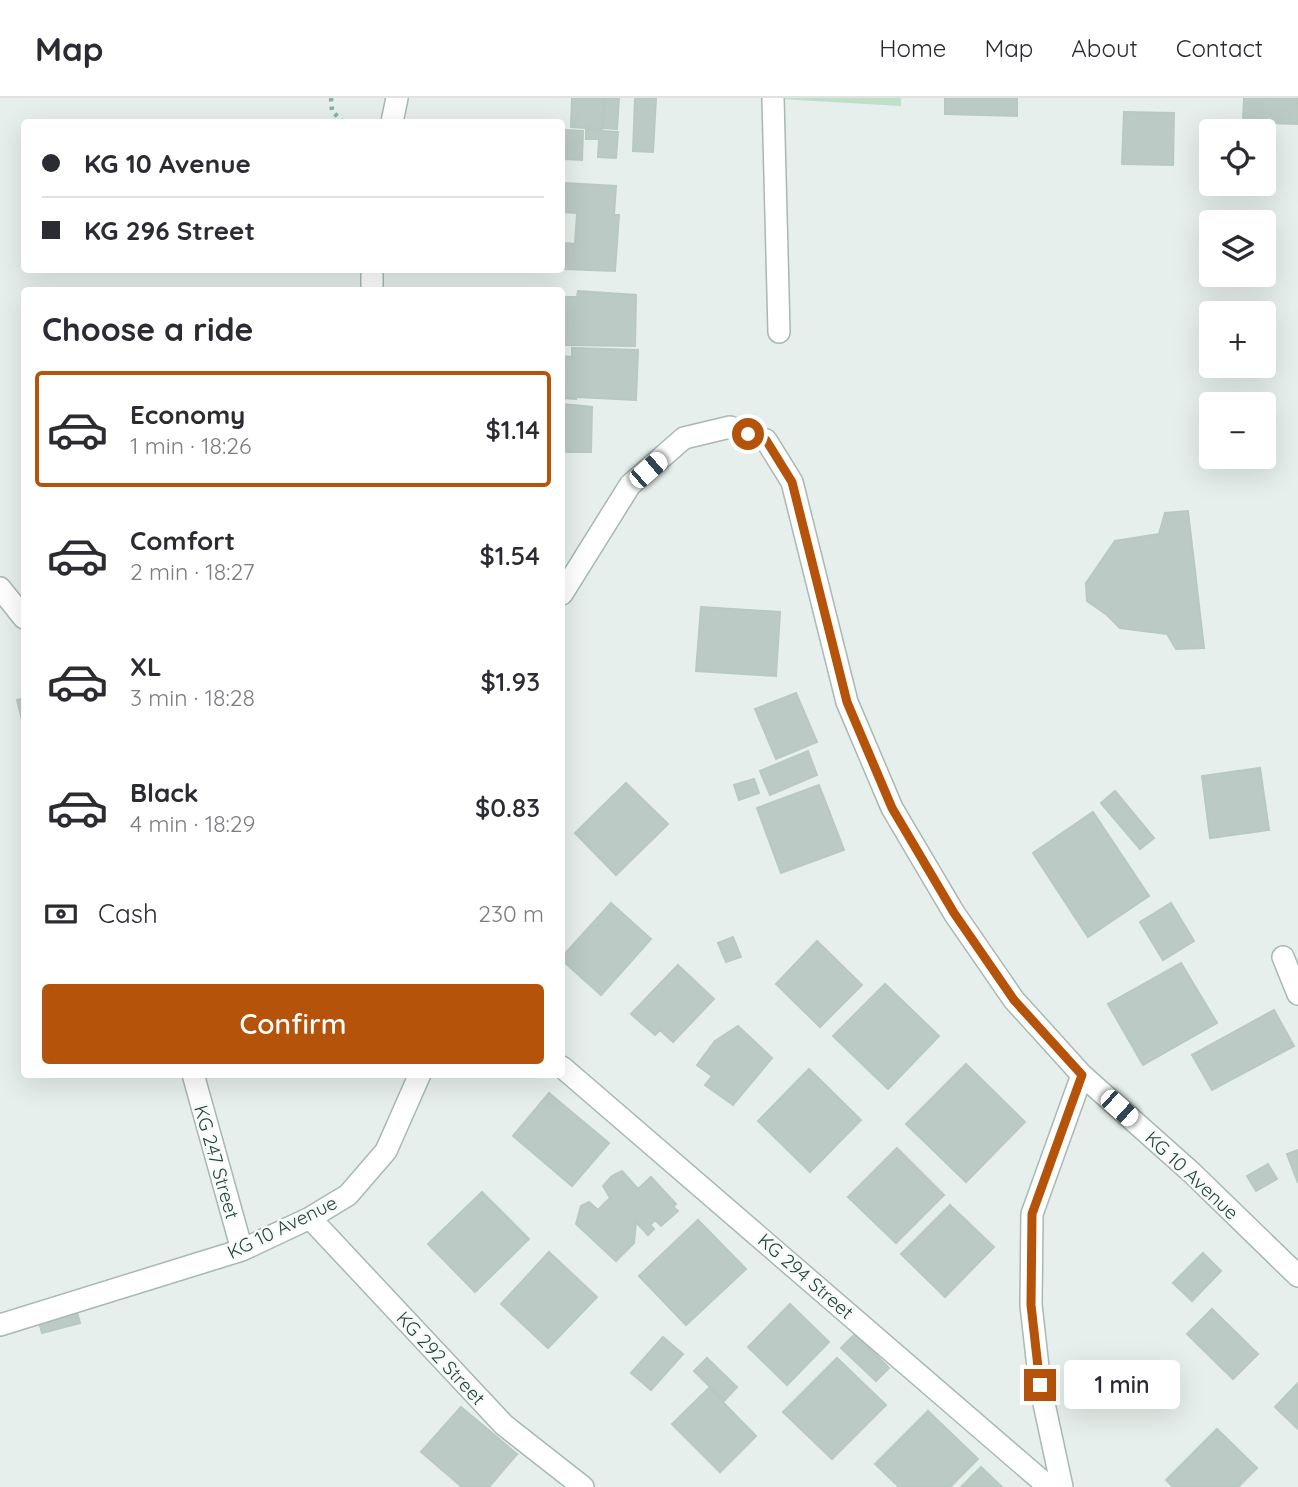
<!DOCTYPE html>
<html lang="en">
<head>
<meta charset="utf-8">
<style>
  :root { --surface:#fff; --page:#f2f2f3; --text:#2b2b33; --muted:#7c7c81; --line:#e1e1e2; --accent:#b45309 }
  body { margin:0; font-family:Quicksand,sans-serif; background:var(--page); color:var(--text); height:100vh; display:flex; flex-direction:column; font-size:26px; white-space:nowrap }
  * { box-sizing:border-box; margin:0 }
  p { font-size:23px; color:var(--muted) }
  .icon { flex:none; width:38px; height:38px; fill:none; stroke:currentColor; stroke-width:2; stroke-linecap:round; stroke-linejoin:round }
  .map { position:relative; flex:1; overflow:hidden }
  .panel { position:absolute; left:21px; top:189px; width:544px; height:791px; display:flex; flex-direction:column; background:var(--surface); border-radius:7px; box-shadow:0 7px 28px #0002 }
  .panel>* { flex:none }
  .hud { position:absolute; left:21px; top:21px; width:544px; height:154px; border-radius:7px; box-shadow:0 7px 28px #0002; display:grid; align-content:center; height:154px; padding:0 21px; background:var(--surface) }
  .fabs { position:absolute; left:1199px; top:21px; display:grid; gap:14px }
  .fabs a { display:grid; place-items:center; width:77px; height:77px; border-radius:7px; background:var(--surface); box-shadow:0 7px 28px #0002; font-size:35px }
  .end { position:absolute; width:32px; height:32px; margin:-16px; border:9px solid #b45309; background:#fff; box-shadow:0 0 0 4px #fff }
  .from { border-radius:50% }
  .bubble { position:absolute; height:49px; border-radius:7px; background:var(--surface); box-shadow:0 7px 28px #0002; font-size:23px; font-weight:600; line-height:49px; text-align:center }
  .car { position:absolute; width:21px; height:42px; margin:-21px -10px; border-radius:9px; box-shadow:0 0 5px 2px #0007; background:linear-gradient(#fff 24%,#345 0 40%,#fff 0 76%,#345 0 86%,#fff 0) }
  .hud b { display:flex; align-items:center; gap:24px; height:66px; font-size:26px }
  .hud b+b { border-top:2px solid var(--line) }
  .hud i { width:18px; height:18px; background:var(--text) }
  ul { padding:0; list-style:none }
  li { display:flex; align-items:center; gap:21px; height:116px; margin:0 14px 10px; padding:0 7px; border:4px solid transparent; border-radius:7px }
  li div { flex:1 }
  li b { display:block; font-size:26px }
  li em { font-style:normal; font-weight:600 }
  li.current { border-color:var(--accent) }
  li>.icon { width:63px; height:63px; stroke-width:1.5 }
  h2 { padding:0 21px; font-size:32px; line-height:84px }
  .pay { display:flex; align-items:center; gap:18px; height:77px; padding:0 21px; font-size:26px }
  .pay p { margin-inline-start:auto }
  .cta { display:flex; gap:14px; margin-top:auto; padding:14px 21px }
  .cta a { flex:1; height:80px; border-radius:7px; background:var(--accent); color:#fff; font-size:28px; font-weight:600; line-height:80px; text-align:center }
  header { display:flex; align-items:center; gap:42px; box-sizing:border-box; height:98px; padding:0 35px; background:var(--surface); border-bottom:2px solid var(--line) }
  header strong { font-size:33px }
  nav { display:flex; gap:38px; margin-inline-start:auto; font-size:24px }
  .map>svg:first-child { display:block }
  .green { fill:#bfe0c8 }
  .building { fill:#bbcac4; stroke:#b8c9c2; stroke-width:2 }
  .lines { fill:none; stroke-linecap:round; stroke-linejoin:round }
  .minor-casing { stroke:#a8b8b2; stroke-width:24 }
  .path { stroke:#86b3a5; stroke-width:4.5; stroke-dasharray:3.5 5; stroke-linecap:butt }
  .minor { stroke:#fff; stroke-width:21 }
  .route { stroke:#b45309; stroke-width:9 }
  .labels { text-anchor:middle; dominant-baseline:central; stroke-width:5; stroke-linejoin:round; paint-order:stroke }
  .street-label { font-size:19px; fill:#24423a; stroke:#f7fbf9 }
</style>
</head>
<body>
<header>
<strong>Map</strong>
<nav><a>Home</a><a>Map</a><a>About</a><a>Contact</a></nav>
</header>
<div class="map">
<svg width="1298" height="1389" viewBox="0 0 1298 1389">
  <rect width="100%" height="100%" fill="#e6efeb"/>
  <path class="green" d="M761,0h140v8z"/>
  <path class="building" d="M572,0h31l-1,31 -31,-2z
    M605,0h14l-2,31 -14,-1z
    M635,0h21l-3,54 -20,-1z
    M945,0h72v18l-72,-2z
    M1244,0h54v26l-55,-2z
    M1124,14l50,1 -1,52 -51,-1z
    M565,32l18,1 -1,29 -18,-1z
    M586,32l32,2 -2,26 -18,-1 1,-18h-13z
    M564,85l52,3 -2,29h5l-4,56 -51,-2 1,-26 10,1 2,-31 -15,-1z
    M578,193l58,4 -1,51 -73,-1v-33h3l1,-15h11z
    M572,250l66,2 -2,50 -60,-3v2l-14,-1 1,-42 9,1z
    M562,306l30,3 -1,45h-29z
    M1188,413l16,137 -28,1 -9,-15 -47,-6 -13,-13 -20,-14 -1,-18 29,-42 44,-7 6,-21z
    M701,509l79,5 -4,64 -80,-5z
    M796,595l21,49 -41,17 -21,-50z
    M24,600v26h-1l-6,-24z
    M808,653l9,24 -47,20 -10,-24z
    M1260,670l9,62 -59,8 -8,-62z
    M754,681l5,14 -20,7 -5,-15z
    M626,685l42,41 -52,51 -41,-42z
    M819,687l25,65 -63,23 -24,-65z
    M1115,693l39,47 -14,11 -39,-46z
    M1093,714l56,84 -61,41 -55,-84z
    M611,805l40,36 -50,56 -39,-35v-3z
    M1171,805l23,38 -31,19 -23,-38z
    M733,839l8,20 -15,5 -8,-19z
    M817,843l45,44 -42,42 -44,-43z
    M1181,865l36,60 -74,42 -35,-61z
    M678,867l36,34 -41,43 -13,-12 -5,5 -24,-21z
    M885,886l54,52 -51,53 -55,-53z
    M1274,912l20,36 -82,44 -20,-35z
    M738,928l34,32 -39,47 -28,-20 7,-9 -15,-11 18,-24z
    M966,966l59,58 -59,60 -60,-58z
    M809,971l52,51 -51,52 -52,-51z
    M549,995l60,50 -37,43 -59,-50z
    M897,1050l47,47 -48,48 -48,-46z
    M1298,1052v33l-11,-29z
    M1268,1066l9,15 -21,12 -9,-15z
    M622,1073l16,18 13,-12 25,27 -3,3 5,4 -17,15 -6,-6 -5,5 4,4 -6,6 -12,-13 -2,21 -18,18 -40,-37 5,-18 8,-4 9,8 12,-12 -7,-12 9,-10z
    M482,1094l47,47 -54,53 -47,-48z
    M950,1107l44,42 -49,50 -44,-43z
    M698,1122l48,49 -60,56 -47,-49z
    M549,1154l48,45 -49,51 -47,-44z
    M1203,1155l18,18 -29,30 -19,-18z
    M790,1206l39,38 -42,43 -39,-38z
    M1212,1211l46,45 -25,25 -46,-45z
    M77,1214l3,11 -38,10 -3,-11z
    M855,1236l34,34 -13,13 -35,-33z
    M663,1239l20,17 -32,36 -20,-17z
    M707,1260l30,29 -13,14 -30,-30z
    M837,1260l49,47 -54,54 -49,-47z
    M1298,1285v46l-23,-22z
    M709,1290l47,48 -36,36 -48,-48z
    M461,1309l56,47 -28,33h-27l-41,-35z
    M928,1313l50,48 -28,28h-51l-24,-23z
    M1217,1331l40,39 -19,19h-65l-7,-7z
    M981,1369l21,20h-41z"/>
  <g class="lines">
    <g class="minor-casing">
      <path id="minor" d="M773,0l6,234
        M392,24l5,-24
        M372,172v20
        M0,490l24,30
        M562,496l68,-109 54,-47 46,-11 36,13 26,42 55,220 45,106 62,105 60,87 68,75 109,97 107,104
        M1283,859l15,37
        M562,969l487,420
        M193,976l49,176
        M310,1120l194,207 79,62
        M0,1227l242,-75 68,-32 38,-23 38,-44 34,-77
        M1062,1389l-22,-102 -9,-80 1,-91 50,-139"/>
    </g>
    <path class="path" d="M331,0l1,13 11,11"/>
    <use href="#minor" class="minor"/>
  </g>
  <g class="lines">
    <path class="route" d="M748,336l18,6 26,42 55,220 45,106 62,105 60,87 68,75 -50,139 -1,91 9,80"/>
  </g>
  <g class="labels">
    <g class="street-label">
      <text transform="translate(217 1064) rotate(74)">KG 247 Street</text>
      <text transform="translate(1192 1077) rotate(43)">KG 10 Avenue</text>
      <text transform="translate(282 1129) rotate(-26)">KG 10 Avenue</text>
      <text transform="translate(806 1178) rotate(41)">KG 294 Street</text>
      <text transform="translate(441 1260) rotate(47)">KG 292 Street</text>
    </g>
  </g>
</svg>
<div class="fabs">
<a><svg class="icon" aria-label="locate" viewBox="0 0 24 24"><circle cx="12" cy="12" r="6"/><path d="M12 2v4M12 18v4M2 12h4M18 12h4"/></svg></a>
<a><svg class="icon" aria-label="layers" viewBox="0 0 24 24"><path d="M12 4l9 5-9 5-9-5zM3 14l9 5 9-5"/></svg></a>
<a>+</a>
<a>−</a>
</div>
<i class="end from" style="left:748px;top:336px"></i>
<i class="end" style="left:1040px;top:1287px"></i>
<div class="bubble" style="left:1064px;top:1262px;width:116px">1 min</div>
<i class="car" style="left:648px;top:372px;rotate:49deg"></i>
<i class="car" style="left:1119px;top:1010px;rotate:132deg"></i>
<div class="hud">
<b><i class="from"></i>KG 10 Avenue</b>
<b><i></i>KG 296 Street</b>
</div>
<section class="panel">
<h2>Choose a ride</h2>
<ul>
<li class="current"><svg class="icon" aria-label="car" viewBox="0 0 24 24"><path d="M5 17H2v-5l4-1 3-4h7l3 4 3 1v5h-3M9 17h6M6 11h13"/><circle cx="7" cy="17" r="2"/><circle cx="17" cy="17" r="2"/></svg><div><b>Economy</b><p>1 min · 18:26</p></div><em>$1.14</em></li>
<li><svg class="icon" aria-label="car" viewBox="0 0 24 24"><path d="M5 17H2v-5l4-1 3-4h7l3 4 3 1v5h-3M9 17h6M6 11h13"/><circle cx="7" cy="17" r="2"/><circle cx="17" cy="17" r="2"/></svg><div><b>Comfort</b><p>2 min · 18:27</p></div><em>$1.54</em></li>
<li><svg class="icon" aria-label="car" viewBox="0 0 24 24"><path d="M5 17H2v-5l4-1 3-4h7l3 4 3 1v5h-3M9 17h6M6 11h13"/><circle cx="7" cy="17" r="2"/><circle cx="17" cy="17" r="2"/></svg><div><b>XL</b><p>3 min · 18:28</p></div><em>$1.93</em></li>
<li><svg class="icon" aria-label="car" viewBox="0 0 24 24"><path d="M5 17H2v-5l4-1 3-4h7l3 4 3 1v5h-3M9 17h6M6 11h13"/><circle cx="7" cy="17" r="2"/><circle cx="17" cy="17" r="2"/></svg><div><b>Black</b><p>4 min · 18:29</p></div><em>$0.83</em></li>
</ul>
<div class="pay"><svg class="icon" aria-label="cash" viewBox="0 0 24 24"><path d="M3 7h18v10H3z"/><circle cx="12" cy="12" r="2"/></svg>Cash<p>230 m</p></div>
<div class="cta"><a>Confirm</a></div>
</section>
</div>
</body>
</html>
